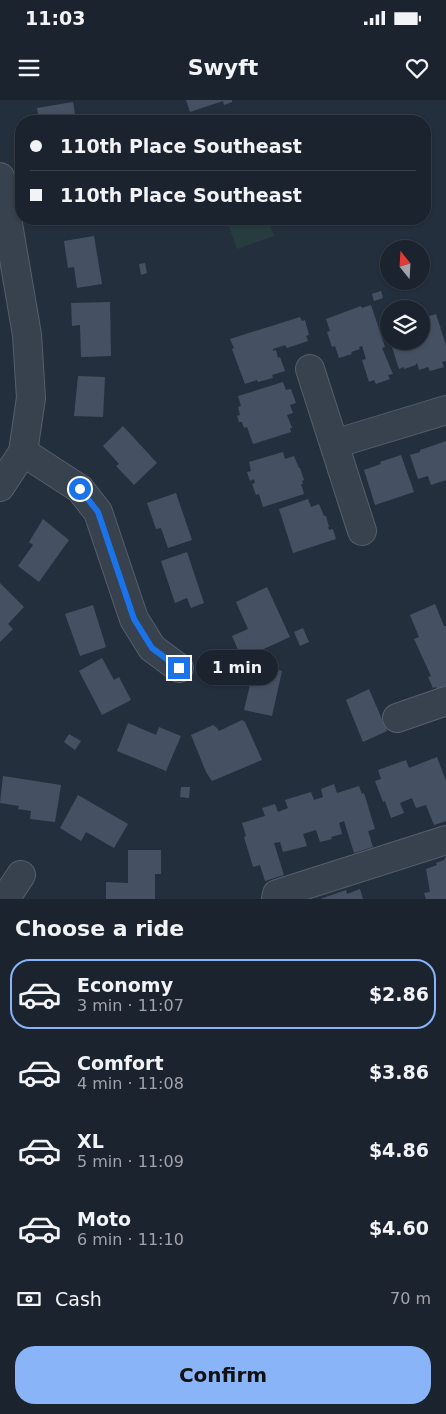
<!DOCTYPE html>
<html lang="en">
<head>
<meta charset="utf-8">
<style>
  :root { --surface:#1b232e; --page:#242b36; --text:#f1f3f6; --muted:#a0a4aa; --line:#39404a; --accent:#8ab4f8 }
  body { margin:0; font-family:"DejaVu Sans",sans-serif; background:var(--page); color:var(--text); height:100vh; display:flex; flex-direction:column; font-size:19px; white-space:nowrap }
  * { box-sizing:border-box; margin:0 }
  p { font-size:16px; color:var(--muted) }
  .icon { flex:none; width:28px; height:28px; fill:none; stroke:currentColor; stroke-width:2; stroke-linecap:round; stroke-linejoin:round }
  .map { position:relative; height:799px; overflow:hidden }
  .details { display:flex; flex-direction:column; background:var(--surface); flex:1 }
  .details>* { flex:none }
  .guide { position:absolute; left:15px; top:15px; width:416px; height:110px; border-radius:20px; box-shadow:0 1px 4px #0004,0 0 0 1px var(--line); display:grid; align-content:center; height:110px; padding:0 15px; background:var(--surface) }
  .needle { width:32px; rotate:342deg }
  .fabs { position:absolute; left:380px; top:140px; display:grid; gap:10px }
  .fabs a { display:grid; place-items:center; width:50px; height:50px; border-radius:50%; background:var(--surface); box-shadow:0 1px 4px #0004,0 0 0 1px var(--line); font-size:25px }
  .end { position:absolute; width:22px; height:22px; margin:-11px; border:6px solid #1a73e8; background:#fff; box-shadow:0 0 0 2px #fff }
  .from { border-radius:50% }
  .bubble { position:absolute; height:35px; border-radius:18px; background:var(--surface); box-shadow:0 1px 4px #0004,0 0 0 1px var(--line); font-size:16px; font-weight:800; line-height:35px; text-align:center }
  .guide b { display:flex; align-items:center; gap:18px; height:48px; font-size:19px }
  .guide b+b { border-top:1px solid var(--line) }
  .guide i { width:12px; height:12px; background:var(--text) }
  ul { padding:0; list-style:none }
  li { display:flex; align-items:center; gap:15px; height:70px; margin:0 10px 8px; padding:0 5px; border:2px solid transparent; border-radius:20px }
  li div { flex:1 }
  li b { display:block; font-size:19px }
  li em { font-style:normal; font-weight:800 }
  li.active { border-color:var(--accent) }
  li>.icon { width:45px; height:45px; stroke-width:1.5 }
  h2 { padding:0 15px; font-size:22px; line-height:60px }
  .pay { display:flex; align-items:center; gap:12px; height:55px; padding:0 15px; font-size:19px }
  .pay p { margin-inline-start:auto }
  .button { display:flex; gap:10px; margin-top:auto; padding:10px 15px }
  .button a { flex:1; height:58px; border-radius:20px; background:var(--accent); color:#111; font-size:20px; font-weight:800; line-height:58px; text-align:center }
  .status { display:flex; justify-content:space-between; align-items:center; height:35px; padding:0 25px; background:var(--surface); direction:ltr }
  .status svg { height:14px; fill:currentColor }
  header { display:flex; justify-content:space-between; align-items:center; height:65px; padding:0 15px; background:var(--surface); font-size:22px; font-weight:800 }
  .map>svg:first-child { display:block }
  .park { fill:#263c3f }
  .building { fill:#455162 }
  .lines { fill:none; stroke-linecap:round; stroke-linejoin:round }
  .minor-casing { stroke:#565f6c; stroke-width:30 }
  .minor { stroke:#38414e; stroke-width:28 }
  .route { stroke:#1a73e8; stroke-width:6 }
</style>
</head>
<body>
<div class="status"><b>11:03</b><svg viewBox="0 0 49 12"><path d="M0 12V9h3v3zM5 12V6h3v6zM10 12V3h3v9zM15 12V0h3v12zM26 1h20v11H26zM47 4h2v5h-2z"/></svg></div>
<header><svg class="icon" aria-label="menu" viewBox="0 0 24 24"><path d="M4 6h16M4 12h16M4 18h16"/></svg>Swyft<svg class="icon" aria-label="heart" viewBox="0 0 24 24"><path d="M12 20l-8-8c-3-5 5-10 8-4 3-6 11-1 8 4z"/></svg></header>
<div class="map">
<svg width="446" height="799" viewBox="0 0 446 799">
  <rect width="100%" height="100%" fill="#242f3e"/>
  <path class="park" d="M226,119h42l6,17 -37,13z"/>
  <path class="building" d="M186,0h46v2l-8,3 -1,-4 -33,11z
    M73,2l3,19h-37l-2,-13z
    M94,136l8,48 -25,4 -3,-21 -6,1 -4,-27z
    M145,163l2,10 -6,2 -2,-11z
    M381,191l2,7 -9,3 -2,-7z
    M110,202l1,54 -30,1 -1,-32 -8,1 -1,-23z
    M371,205l14,42 -3,1 11,26 -5,1 2,4 -14,5 -2,-4 -5,2 -7,-22 4,-1 -4,-13 -3,1 1,2 -9,3 1,2 -13,4 -4,-12 -3,1 -5,-15 3,-1 -4,-12 35,-13 1,2z
    M425,213l1,4 10,-3 10,31v16l-4,1 2,5 -14,4 -2,-4 -9,3 -2,-7 -1,1v1l-12,4v-2l-5,2 -9,-28h31v-26z
    M300,217l2,4 3,-1 4,15 -3,1 2,5 -21,7 -2,-3 -12,4v2l3,-1 2,8 2,-1 5,14 -13,4 1,3 -15,4 -1,-2 -12,4 -13,-35 2,-1 -4,-9z
    M78,276l27,1 -2,40 -29,-1z
    M283,282l3,8 5,-1 5,14 -6,2 3,8 -6,2 5,13h-2l1,4 -38,12 -6,-17 -3,1 -2,-6h-3l-2,-6 3,-1 -2,-8 3,-1 -3,-10z
    M123,326l34,37 -23,22 -18,-19 3,-2 -16,-18z
    M446,341v39l-15,5 -3,-9 -10,3 -8,-24 10,-3v-2z
    M283,352l2,7 9,-3 5,12h1l4,12 -2,1 1,3h-2l3,10 -41,13 -4,-13 -3,1 -4,-11 3,-1 -1,-4 -4,2 -3,-9 4,-1 -2,-9z
    M401,355l13,37 -39,13 -11,-35 17,-6 -1,-2z
    M176,393l16,47 -24,8 -7,-20 -5,1 -9,-26z
    M308,399l3,8 8,-3 5,12h2l3,11h-1l1,3 4,-1 3,10 -43,14 -14,-44z
    M43,419l26,21 -30,42 -21,-16 15,-21 -4,-3z
    M187,452l17,51 -13,5 -4,-10 -12,5 -14,-42z
    M0,483l24,24 -16,17 5,5 -13,13z
    M267,487l23,50 -48,22 -10,-23 16,-7 -12,-27z
    M435,504l9,22h2v66l-8,-1 -2,-4 -3,1 -5,-11 3,-1 -17,-37 5,-2 -9,-22z
    M93,505l13,42 -26,9 -15,-42z
    M303,528l6,14 -9,4 -6,-14z
    M102,558l12,22 5,-3 12,23 -29,15 -23,-44z
    M268,567l14,4 -10,45 -28,-6 10,-42 12,3z
    M369,589l18,42 -24,11 -17,-42z
    M242,620l3,2 17,38 -50,21 -6,-9 -15,-37 22,-10 4,3 2,3z
    M128,623l28,12 3,-8 22,9 -15,35 -49,-20z
    M69,634l12,7 -6,9 -11,-8z
    M437,657l9,24v40l-12,4 -8,-20 -10,3 -4,-10 -12,5 4,10 -13,5 -6,-17 -2,1 -8,-21 6,-2 -3,-9 28,-10 3,8z
    M3,676l58,9 -6,37 -25,-3 1,-8 -13,-2 1,-3 -19,-3z
    M334,684l3,9 22,-7 3,8 2,-1 11,36 -7,2 5,16 -19,6 -10,-32 -5,2 3,11 -11,3 1,2 -12,3 -4,-12 -13,4 4,12 -24,6 -3,-10 -6,1 10,32 -19,6 -5,-16 -7,2 -9,-30 2,-1 -4,-13 23,-7 -3,-8 13,-4 3,8 10,-4 -3,-8 26,-8 3,8 9,-3 -2,-8z
    M181,687h9l-1,11 -9,-1z
    M78,695l50,29 -14,24 -28,-16 -5,9 -21,-13z
    M128,750h33v24h-6v25h-49v-17l22,1z
    M446,756v43h-20l-2,-6 6,-1 -4,-23 11,-4 -1,-2 8,-3z
    M360,789l3,10h-43l26,-9 1,4z"/>
  <g class="lines">
    <g class="minor-casing">
      <path id="minor" d="M0,77l27,158 4,63 -8,54 -23,35
        M310,269l52,162
        M334,344l112,-34
        M23,352l57,37 18,23 36,107 18,29 27,20
        M397,618l49,-17
        M5,799l16,-24
        M276,799l1,-5 169,-54"/>
    </g>
    <use href="#minor" class="minor"/>
  </g>
  <g class="lines">
    <path class="route" d="M80,389l18,23 36,107 18,29 27,20"/>
  </g>
</svg>
<div class="fabs">
<a><svg class="needle" viewBox="-14 -14 28 28"><path d="M0-13l5 13h-10z" fill="#e53935"/><path d="M0 13l5-13h-10z" fill="#a0a4aa"/></svg></a>
<a><svg class="icon" aria-label="layers" viewBox="0 0 24 24"><path d="M12 4l9 5-9 5-9-5zM3 14l9 5 9-5"/></svg></a>
</div>
<i class="end from" style="left:80px;top:389px"></i>
<i class="end" style="left:179px;top:568px"></i>
<div class="bubble" style="left:196px;top:550px;width:82px">1 min</div>
<div class="guide">
<b><i class="from"></i>110th Place Southeast</b>
<b><i></i>110th Place Southeast</b>
</div>
</div>
<section class="details">
<h2>Choose a ride</h2>
<ul>
<li class="active"><svg class="icon" aria-label="car" viewBox="0 0 24 24"><path d="M5 17H2v-5l4-1 3-4h7l3 4 3 1v5h-3M9 17h6M6 11h13"/><circle cx="7" cy="17" r="2"/><circle cx="17" cy="17" r="2"/></svg><div><b>Economy</b><p>3 min · 11:07</p></div><em>$2.86</em></li>
<li><svg class="icon" aria-label="car" viewBox="0 0 24 24"><path d="M5 17H2v-5l4-1 3-4h7l3 4 3 1v5h-3M9 17h6M6 11h13"/><circle cx="7" cy="17" r="2"/><circle cx="17" cy="17" r="2"/></svg><div><b>Comfort</b><p>4 min · 11:08</p></div><em>$3.86</em></li>
<li><svg class="icon" aria-label="car" viewBox="0 0 24 24"><path d="M5 17H2v-5l4-1 3-4h7l3 4 3 1v5h-3M9 17h6M6 11h13"/><circle cx="7" cy="17" r="2"/><circle cx="17" cy="17" r="2"/></svg><div><b>XL</b><p>5 min · 11:09</p></div><em>$4.86</em></li>
<li><svg class="icon" aria-label="car" viewBox="0 0 24 24"><path d="M5 17H2v-5l4-1 3-4h7l3 4 3 1v5h-3M9 17h6M6 11h13"/><circle cx="7" cy="17" r="2"/><circle cx="17" cy="17" r="2"/></svg><div><b>Moto</b><p>6 min · 11:10</p></div><em>$4.60</em></li>
</ul>
<div class="pay"><svg class="icon" aria-label="cash" viewBox="0 0 24 24"><path d="M3 7h18v10H3z"/><circle cx="12" cy="12" r="2"/></svg>Cash<p>70 m</p></div>
<div class="button"><a>Confirm</a></div>
</section>
</body>
</html>
